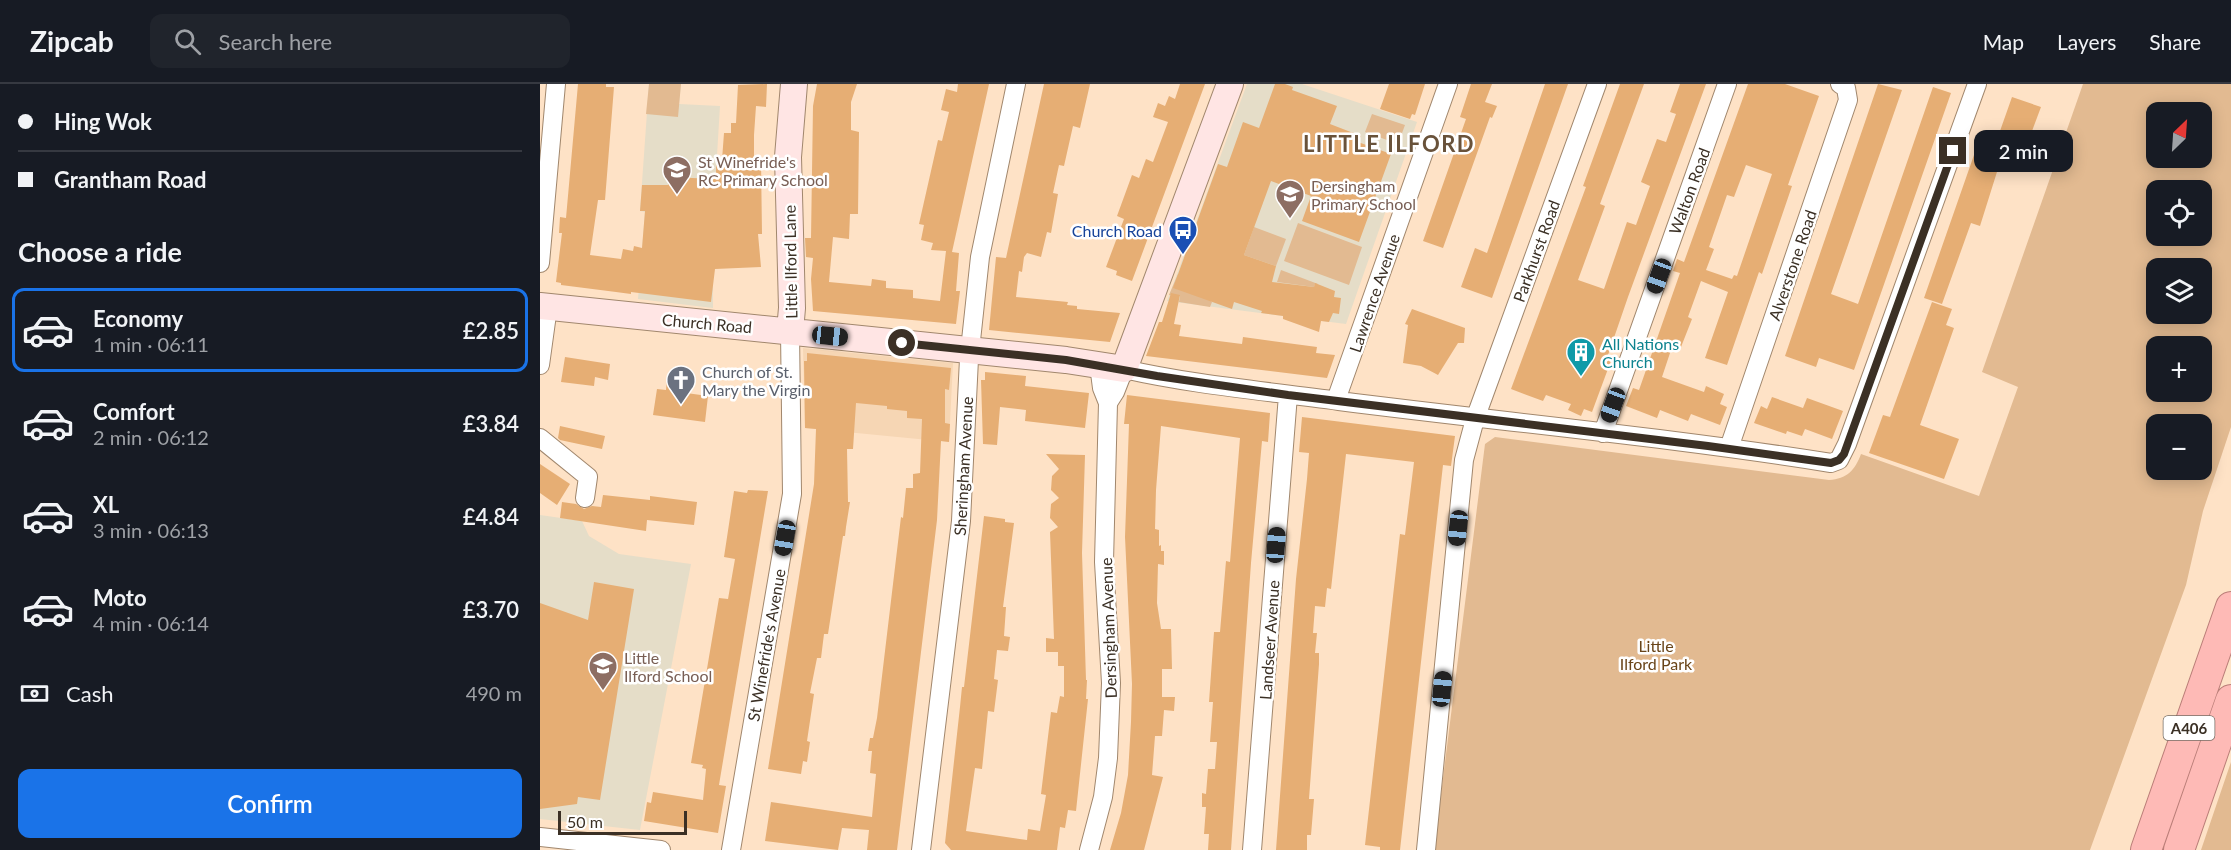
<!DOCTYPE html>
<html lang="en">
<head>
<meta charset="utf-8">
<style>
  :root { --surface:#171b24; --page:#20242c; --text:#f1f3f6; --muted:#9ea1a6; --line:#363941; --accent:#1a73e8 }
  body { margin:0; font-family:Lato,sans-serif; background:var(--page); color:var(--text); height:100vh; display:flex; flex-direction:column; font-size:22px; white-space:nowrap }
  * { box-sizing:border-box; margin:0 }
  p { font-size:20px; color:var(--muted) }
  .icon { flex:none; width:33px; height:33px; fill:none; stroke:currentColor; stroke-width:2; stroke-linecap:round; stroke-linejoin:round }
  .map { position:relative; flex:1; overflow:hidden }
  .drawer { display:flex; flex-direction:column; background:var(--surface); width:540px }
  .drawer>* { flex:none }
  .top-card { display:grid; align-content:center; height:132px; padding:0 18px; background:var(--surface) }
  .needle { width:39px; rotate:25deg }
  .fabs { position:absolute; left:1606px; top:18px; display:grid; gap:12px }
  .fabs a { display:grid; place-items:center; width:66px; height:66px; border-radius:12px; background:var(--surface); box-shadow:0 3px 15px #0003; font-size:30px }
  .scale { position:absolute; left:18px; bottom:15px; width:129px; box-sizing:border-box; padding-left:6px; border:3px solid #3b3025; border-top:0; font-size:16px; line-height:21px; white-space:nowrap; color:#3b3025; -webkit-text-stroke:4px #fff; paint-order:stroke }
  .end { position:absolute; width:27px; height:27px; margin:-14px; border:8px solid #3b3025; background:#fff; box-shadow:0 0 0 3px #fff }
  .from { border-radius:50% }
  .bubble { position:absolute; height:42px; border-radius:12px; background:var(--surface); box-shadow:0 3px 15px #0003; font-size:20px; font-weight:600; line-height:42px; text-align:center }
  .car { position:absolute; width:18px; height:36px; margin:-18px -9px; border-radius:8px; box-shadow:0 0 4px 2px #0007; background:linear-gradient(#222 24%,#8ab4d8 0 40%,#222 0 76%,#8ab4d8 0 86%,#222 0) }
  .top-card b { display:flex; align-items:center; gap:21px; height:57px; font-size:22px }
  .top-card b+b { border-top:2px solid var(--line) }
  .top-card i { width:15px; height:15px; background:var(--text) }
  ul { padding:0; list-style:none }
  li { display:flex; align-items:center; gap:18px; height:84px; margin:0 12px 9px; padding:0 6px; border:3px solid transparent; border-radius:12px }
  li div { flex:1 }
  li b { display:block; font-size:22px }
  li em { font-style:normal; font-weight:600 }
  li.active { border-color:var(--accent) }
  li>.icon { width:54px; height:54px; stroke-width:1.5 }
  h2 { padding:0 18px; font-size:27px; line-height:72px }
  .pay { display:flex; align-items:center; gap:15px; height:66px; padding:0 18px; font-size:22px }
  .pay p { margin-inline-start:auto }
  .primary-button { display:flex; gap:12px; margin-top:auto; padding:12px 18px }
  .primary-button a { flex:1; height:69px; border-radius:12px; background:var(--accent); color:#fff; font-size:24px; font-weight:600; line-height:69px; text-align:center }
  header { display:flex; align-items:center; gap:36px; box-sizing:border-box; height:84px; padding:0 30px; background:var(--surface); border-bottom:2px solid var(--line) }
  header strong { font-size:28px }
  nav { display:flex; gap:33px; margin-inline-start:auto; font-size:21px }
  .search { width:420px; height:54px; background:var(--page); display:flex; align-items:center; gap:15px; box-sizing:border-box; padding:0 21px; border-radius:12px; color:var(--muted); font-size:22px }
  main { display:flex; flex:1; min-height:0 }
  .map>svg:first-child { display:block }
  .built { fill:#f6d6b4 }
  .education { fill:#e5ddc8 }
  .green { fill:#e2ba91; fill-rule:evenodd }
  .building { fill:#e6ae74; fill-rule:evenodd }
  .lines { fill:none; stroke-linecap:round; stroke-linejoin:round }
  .minor-casing { stroke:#a1876d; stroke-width:20 }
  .secondary-casing { stroke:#a1876d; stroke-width:28 }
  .trunk-casing { stroke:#ba7e78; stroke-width:32 }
  .minor { stroke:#fff; stroke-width:18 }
  .secondary { stroke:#ffe5e4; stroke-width:26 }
  .trunk { stroke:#febab6; stroke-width:30 }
  .route { stroke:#3b3025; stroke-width:8 }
  .labels { text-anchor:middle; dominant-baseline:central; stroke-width:5; stroke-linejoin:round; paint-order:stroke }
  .shield { fill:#fff; stroke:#766e66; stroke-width:1.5 }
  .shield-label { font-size:15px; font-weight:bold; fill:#3b3025 }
  .education-label { font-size:16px; fill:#785e54; stroke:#fff; text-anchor:start }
  .street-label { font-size:16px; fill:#3b3025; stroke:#fff }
  .transit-label { font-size:16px; fill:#164399; stroke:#fff; text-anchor:end }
  .culture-label { font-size:16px; fill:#0d838f; stroke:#fff; text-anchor:start }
  .worship-label { font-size:16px; fill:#5b616d; stroke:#fff; text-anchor:start }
  .park-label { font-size:16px; fill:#694418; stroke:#fff }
  .district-label { font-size:22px; font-weight:bold; letter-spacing:1.5px; fill:#69523a; stroke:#fff }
</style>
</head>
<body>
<header>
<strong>Zipcab</strong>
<div class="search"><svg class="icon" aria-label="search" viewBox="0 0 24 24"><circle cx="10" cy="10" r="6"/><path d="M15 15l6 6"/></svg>Search here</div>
<nav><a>Map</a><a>Layers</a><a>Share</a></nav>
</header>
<main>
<section class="drawer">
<div class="top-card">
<b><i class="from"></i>Hing Wok</b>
<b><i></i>Grantham Road</b>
</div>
<h2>Choose a ride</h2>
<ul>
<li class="active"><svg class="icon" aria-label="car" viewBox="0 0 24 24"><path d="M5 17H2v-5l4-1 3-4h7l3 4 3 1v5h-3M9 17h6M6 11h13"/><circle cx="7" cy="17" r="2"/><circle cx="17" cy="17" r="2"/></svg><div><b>Economy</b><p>1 min · 06:11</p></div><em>£2.85</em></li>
<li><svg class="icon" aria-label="car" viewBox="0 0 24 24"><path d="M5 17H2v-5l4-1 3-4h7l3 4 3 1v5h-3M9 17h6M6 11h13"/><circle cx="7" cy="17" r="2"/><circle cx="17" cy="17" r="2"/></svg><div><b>Comfort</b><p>2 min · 06:12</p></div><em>£3.84</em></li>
<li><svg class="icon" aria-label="car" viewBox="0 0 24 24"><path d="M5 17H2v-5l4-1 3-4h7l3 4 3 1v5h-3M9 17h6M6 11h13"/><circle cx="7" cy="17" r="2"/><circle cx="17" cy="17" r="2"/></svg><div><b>XL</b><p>3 min · 06:13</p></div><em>£4.84</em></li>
<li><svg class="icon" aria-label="car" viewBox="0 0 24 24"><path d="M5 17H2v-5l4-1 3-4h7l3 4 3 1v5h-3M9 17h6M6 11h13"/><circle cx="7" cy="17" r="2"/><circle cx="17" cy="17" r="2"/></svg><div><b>Moto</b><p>4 min · 06:14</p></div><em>£3.70</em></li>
</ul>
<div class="pay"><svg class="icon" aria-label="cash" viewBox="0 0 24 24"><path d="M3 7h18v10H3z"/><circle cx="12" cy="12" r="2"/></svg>Cash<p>490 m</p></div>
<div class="primary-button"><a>Confirm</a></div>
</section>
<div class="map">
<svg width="1691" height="766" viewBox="0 0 1691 766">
  <rect width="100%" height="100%" fill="#fee2c6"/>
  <path class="built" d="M263,264l150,15 -4,79 -144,-14z"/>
  <path class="education" d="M109,0h32l-2,20 41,2 -4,66 -4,4 1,132 -75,-9 7,-87 -5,-1z
    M707,0h55l115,38 -71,202 -179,-23z
    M0,431l42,6 7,15 30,18 72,10 -51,266 -100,-11z"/>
  <path class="green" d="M109,0h32l-3,33 -32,-3z
    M1543,0h148v343l-28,84 -17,74 -96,265h-656l51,-406 10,-7 334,43c18,-1 26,-10 32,-26l118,42 39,-109 -36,-15zM1617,28h45v46h-45zM1617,106h45v46h-45zM1617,184h45v46h-45zM1617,262h45v46h-45zM1617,340h45v46h-45z
    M832,30l33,11 -7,19 -33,-12z
    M758,139l64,24 -13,38 -65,-24z
    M714,143l32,12 -10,27 -32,-11z
    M741,186l37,14h-3l-1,3 -37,-5z
    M638,190l6,2 28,26 -2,5 -31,-5 1,-6 -11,-1z
    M1691,678v88h-30z"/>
  <path class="building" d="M38,0h28v3h8l-9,113h-7l-8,55 31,4 2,-10 10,2 1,-5 8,2 3,-37h-5l2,-26h26v-8l48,2v-19h6l2,-27h7v-10h5l2,-38 29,-1 -1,23 -10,-1 -2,29v25l7,1 1,73h-4l3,33 -46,2 -4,33 -80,-10v2l-15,-2 -55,-7v-2l-5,-1 6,-49h-3l1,-16 6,1z
    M277,0h40l-6,18v28l8,2 -1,82h-8l-1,25 -16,-2 -4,45 42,4 1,-7 14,2v7l27,2v8l27,3 6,-50 -15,-1 2,-7 -12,-3 3,-15 -5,-1 19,-84 4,1 7,-29 -8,-2 5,-21 11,3 1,-8h31l-37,168 7,1 -3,38h4l-4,33 -143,-13 -2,-32 2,-21 -7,-1 -1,-19h6l2,-132z
    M504,0h46l-10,44 -7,-2 -9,40 -5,-1 -6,28 5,1 -7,39 -4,-1 -6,25 -14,-4 -3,4 -2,15 -3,-1 -3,26 52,5 -1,3 10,1v3l43,4 -10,29 -121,-12 7,-73 10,1z
    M640,0h25l-73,197 -16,-6 1,-4 -11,-4 18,-48 -7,-3 15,-41 7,3 7,-19 7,3 15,-40 -15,-5 5,-14 7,3 4,-10 6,3z
    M735,0h10l8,3 -1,3 45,16 -7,18 31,12 -3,6 33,12 -32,88 -57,-21 9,-25 -40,-15 -27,74 32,11 -4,16 42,5 1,-4 20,8 -1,6 7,1 -2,16 -6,-1 -4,9 -8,-1 -2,11 -36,-13v-3l-22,-3 1,-2 -28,-9 -2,7 -59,-21 45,-124 9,3 16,-45 16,6z
    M849,0h36l-10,31 -3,-1 -2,5 -30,-10z
    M931,0h21l-7,18 12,4 -5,12 -2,-1 -47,131 -20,-7 43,-122 -6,-2z
    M1005,0h23l-76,214 -31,-11 14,-39 12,5z
    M1080,0h24l-44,120 5,2 -27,74 26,9 23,-67 9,3 14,-39 -9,-4 16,-43 9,3 10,-28 -6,-2 10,-28h26l-78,213 -21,61h5l-20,54 -8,-3 -3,7 -13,-6 3,-6 -25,-9 -3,6 -32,-12 75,-202 -3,-1z
    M1208,0h37l34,12 -31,89 4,1 -30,88 -3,-2 -32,93 -22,-7 23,-66 -27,-11 -13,36 4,2 -11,28 -8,-3 -11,33 42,15 2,-6 18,8 -4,10 7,3 -7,18 -29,-11 -3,7 -28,-11 -3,8 -31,-12 7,-18 6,2 41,-117 -7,-2 4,-12 7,3zM1206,81l26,9 -35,102 -3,-1 -2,4 -26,-9 8,-21 -5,-2 18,-52 7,2z
    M1338,0l24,6 -71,204 27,10 75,-217 18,6 -97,277 -35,-12 -3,9 -31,-11z
    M1472,13l29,10 -12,32 -29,-8z
    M1442,48l25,8 -27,86 -9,-3 -29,81 -18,-6z
    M631,209l9,2 -6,29 7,1 -2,11 63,8 1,-7 74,10 -1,6 19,2 -8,23 -181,-22 13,-34h3z
    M1392,218l20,7 -6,16 8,3 -34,97 39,14 -15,40 -75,-26 14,-38 7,2z
    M872,225l53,19 -1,15h-6l-20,32 -17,-9 -18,-3 5,-38 -3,-1z
    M267,269l144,15 -2,22 -4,-1v34l5,1 -1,18 -8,-1 -4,79 -40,330h-30l2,-20 -27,-2 -4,22 -73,-9 6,-39 101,15 4,-43 -6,-1 2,-22h-4l2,-13h3l4,-20 24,-201 2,1 3,-30h7v-14l7,-1 2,-54 -15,-1v-7l-20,-2v-3l-31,-3 -3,46h-6l1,53h2l-4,25 -1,9h-2l-15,98h-4l-3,24h-4l-7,35 4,1 -7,47 3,1 -3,20 -4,-1 -2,13 -33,-5 46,-285 2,-55 -11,-1 -1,-67h3z
    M25,273l45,7 -2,16 -13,-3 -1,9 -33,-4z
    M445,288l41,4 -1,10 64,7 -4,35 -60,-7 1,-11 -26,-3 -3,38 -14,-1 -2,-64h4z
    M127,294l14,2 -2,12 29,4 -3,26 -52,-7 4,-26 9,1z
    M587,311l143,18 -2,29 -6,-1 -11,122 -20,287h-23l1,-16h-5l2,-27h-4v-14l4,1 2,-25h7l2,-27h-7l3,-40h-4l5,-70h6l6,-71 4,1 10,-124 -79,-12 -5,64 -1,39 4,1v16l2,-1v6h3v14l-6,-1 -1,39 4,26h10l1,40h-10v28h13l-1,14 -10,-1 -2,26h-7l-3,39 11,2 -19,73h-34l11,-37 7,-38 3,-53 1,-38 -7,-147 4,-113h-5z
    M1232,313l31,11 4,-10 36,13 -11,28 -27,-10 -3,7 -15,-5 -1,3 -32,-11 7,-17 6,3z
    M762,333l153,19 -4,30 -8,-1 -43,385h-20v-3l-15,-2 35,-311 5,1 9,-73 -68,-8 -15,135 -4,-1 -2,19 -10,-1 -2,27h4l-2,20h4v11l-10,135h5l-3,36h-4v15h-31l20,-271 11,-100 2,-26 -10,-1z
    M20,342l45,10 -3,13 -42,-9 -2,-2z
    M506,370l39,1 -3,98 4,127h1l-1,19h2l-12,112 -8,-1 -3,18 -5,-1 -3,23h-106l-6,-7 15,-136 2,-20h2l20,-171 21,3v3l9,1 -11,84h3l-2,29 6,1 -2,14 -11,-1 -3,29 4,1 -4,32 -6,-1 -6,58 -7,-1 -9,63 61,9 1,-11 12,2 6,-36 -5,-1 10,-82 6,1 3,-17 4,1v-31h-6v-14h-12v-14l8,1 -4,-107 8,-5 -8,-9 1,-14 8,-6 -8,-8 1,-14 7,-7z
    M0,380l30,20 -13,21 -17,-12z
    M208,406l20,1 -49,294 7,1 -8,47 -74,-12 3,-19 4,1 2,-11 50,8 3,-31 -4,-1 1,-3 -12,-2 28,-165 9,1 7,-40 -11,-2 10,-66 13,2z
    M63,411l47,5v-4l47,6 -3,23 -47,-5 -1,11 -86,-13 2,-16 14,2 8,5 8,-3 9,1z
    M54,498l40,7 -34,211 -22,-3 -1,7 -37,5v-206l48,17z"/>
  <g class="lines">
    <g class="minor-casing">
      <path id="minor" d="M0,179l16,-179
        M0,281l8,-58
        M796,316l112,-316
        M568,319l7,-11 9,-23c70,16 143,22 215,32 164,21 329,36 492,62l8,-3 8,-16 130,-360
        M1063,349l124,-349
        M0,354l48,39 -3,21
        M1189,364l119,-348 -2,-12 -6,-4
        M0,753l121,13
        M191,766l61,-356 -2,-163
        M381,766l40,-329 8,-162 11,-102 36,-173
        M549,766l14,-53 5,-39 3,-75 -7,-121 4,-159 -6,-15 -3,-23
        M712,766l36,-455
        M886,766l38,-390 11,-41 122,-335"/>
    </g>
    <g class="secondary-casing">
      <path id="secondary" d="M0,222l526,54 58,9 106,-285
        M250,247l2,-23 -4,-151 6,-73"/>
    </g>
    <g class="trunk-casing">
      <path id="trunk" d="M1606,766l85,-243
        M1639,766l52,-150"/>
    </g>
    <use href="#minor" class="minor"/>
    <use href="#secondary" class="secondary"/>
    <use href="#trunk" class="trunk"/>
  </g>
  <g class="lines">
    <path class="route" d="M362,259l164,17 91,16 131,19 420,51 123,17 8,-3 5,-6 109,-303"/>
  </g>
  <defs>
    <g id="school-pin" transform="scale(1.5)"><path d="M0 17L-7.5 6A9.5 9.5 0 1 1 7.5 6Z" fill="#8d6e63" stroke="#fff"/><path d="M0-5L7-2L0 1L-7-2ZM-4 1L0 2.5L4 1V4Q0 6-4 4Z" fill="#fff"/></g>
    <g id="bus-pin" transform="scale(1.5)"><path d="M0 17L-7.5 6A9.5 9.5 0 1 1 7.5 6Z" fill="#1a4fb4" stroke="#fff"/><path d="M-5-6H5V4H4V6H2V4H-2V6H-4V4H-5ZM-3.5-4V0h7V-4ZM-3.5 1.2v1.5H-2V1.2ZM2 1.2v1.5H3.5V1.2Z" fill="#fff"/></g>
    <g id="building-pin" transform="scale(1.5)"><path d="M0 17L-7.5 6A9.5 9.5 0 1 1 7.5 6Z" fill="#0f9aa8" stroke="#fff"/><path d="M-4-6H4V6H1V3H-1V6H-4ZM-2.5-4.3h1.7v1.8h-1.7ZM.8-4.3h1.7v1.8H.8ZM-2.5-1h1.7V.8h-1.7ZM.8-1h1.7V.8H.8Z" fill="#fff"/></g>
    <g id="church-pin" transform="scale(1.5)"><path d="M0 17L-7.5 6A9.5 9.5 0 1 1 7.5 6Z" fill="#6b7280" stroke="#fff"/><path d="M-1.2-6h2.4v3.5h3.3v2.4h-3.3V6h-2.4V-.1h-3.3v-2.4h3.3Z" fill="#fff"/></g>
  </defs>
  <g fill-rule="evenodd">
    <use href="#school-pin" x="137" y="86"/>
    <use href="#school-pin" x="750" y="110"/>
    <use href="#bus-pin" x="643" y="146"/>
    <use href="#building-pin" x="1041" y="268"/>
    <use href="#church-pin" x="141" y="296"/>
    <use href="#school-pin" x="63" y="582"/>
  </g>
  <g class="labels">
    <rect class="shield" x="1623.5" y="632" width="51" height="24" rx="4.5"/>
    <g class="shield-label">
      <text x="1649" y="644">A406</text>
    </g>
    <g class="education-label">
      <text x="158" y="77">St Winefride's<tspan x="158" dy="18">RC Primary School</tspan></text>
      <text x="771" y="101">Dersingham<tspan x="771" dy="18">Primary School</tspan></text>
      <text x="84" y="573">Little<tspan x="84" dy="18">Ilford School</tspan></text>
    </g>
    <g class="street-label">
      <text transform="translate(1149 107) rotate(-70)">Walton Road</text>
      <text transform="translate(996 167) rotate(-70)">Parkhurst Road</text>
      <text transform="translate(250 178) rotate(-91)">Little Ilford Lane</text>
      <text transform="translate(1252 181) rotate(-71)">Alverstone Road</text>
      <text transform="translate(834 209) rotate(-71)">Lawrence Avenue</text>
      <text transform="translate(167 239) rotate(5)">Church Road</text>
      <text transform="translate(423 382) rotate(-87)">Sheringham Avenue</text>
      <text transform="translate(568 544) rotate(-92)">Dersingham Avenue</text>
      <text transform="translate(729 556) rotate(-86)">Landseer Avenue</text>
      <text transform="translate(226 561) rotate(-80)">St Winefride's Avenue</text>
    </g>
    <g class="transit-label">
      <text x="622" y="146">Church Road</text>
    </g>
    <g class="culture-label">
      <text x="1062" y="259">All Nations<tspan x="1062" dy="18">Church</tspan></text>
    </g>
    <g class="worship-label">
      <text x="162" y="287">Church of St.<tspan x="162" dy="18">Mary the Virgin</tspan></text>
    </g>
    <g class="park-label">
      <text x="1116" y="561">Little<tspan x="1116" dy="18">Ilford Park</tspan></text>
    </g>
    <g class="district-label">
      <text x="849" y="59">LITTLE ILFORD</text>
    </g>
  </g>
</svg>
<div class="fabs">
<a><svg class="needle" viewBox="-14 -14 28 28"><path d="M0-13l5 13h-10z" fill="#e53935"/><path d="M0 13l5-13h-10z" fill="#9ea1a6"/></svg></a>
<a><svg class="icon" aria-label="locate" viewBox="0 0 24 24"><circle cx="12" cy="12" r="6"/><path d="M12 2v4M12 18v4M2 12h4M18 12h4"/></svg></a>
<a><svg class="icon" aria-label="layers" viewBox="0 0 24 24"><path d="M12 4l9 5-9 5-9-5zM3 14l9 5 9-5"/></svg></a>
<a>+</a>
<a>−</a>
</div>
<div class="scale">50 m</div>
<i class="end from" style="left:362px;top:259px"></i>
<i class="end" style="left:1413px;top:67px"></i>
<div class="bubble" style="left:1434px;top:46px;width:99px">2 min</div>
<i class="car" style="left:1119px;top:192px;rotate:200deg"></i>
<i class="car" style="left:290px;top:252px;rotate:96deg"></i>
<i class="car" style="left:1073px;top:321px;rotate:200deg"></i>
<i class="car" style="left:918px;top:444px;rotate:186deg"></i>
<i class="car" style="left:245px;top:454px;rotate:190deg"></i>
<i class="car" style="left:736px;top:461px;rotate:4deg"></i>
<i class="car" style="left:902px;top:605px;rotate:6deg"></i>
</div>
</main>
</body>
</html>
